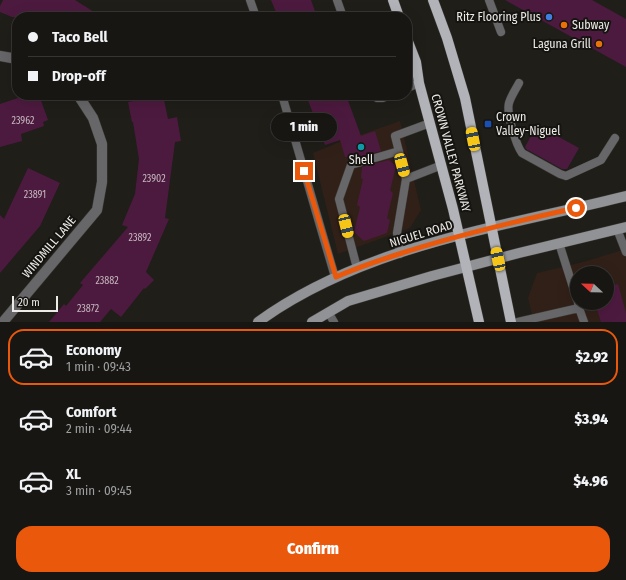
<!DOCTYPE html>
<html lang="en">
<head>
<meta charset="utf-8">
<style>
  :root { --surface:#171613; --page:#201f1c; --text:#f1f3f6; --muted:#9e9fa0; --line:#363533; --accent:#ea580c }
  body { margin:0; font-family:"Fira Sans Condensed",sans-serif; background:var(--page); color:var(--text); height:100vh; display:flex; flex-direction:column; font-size:15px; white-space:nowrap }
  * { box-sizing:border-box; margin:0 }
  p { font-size:13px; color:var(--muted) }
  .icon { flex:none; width:22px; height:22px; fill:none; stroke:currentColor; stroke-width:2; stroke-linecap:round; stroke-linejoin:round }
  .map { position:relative; height:322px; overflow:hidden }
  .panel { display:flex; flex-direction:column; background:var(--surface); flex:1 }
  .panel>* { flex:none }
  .banner { position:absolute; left:12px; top:12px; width:400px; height:88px; border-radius:16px; box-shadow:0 4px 16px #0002,0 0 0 1px var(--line); display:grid; align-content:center; height:88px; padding:0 16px; background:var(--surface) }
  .needle { width:26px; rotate:292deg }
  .controls { position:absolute; left:570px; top:266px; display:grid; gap:8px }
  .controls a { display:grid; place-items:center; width:44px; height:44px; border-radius:50%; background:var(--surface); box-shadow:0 4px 16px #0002,0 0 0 1px var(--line); font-size:20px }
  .scale { position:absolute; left:12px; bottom:10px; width:46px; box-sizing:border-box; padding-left:4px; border:2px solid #ecebe8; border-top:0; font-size:11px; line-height:14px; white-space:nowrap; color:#ecebe8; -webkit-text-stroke:3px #161410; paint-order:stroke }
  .end { position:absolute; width:18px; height:18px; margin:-9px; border:5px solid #ea580c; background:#fff; box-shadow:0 0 0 2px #fff }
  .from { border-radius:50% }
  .bubble { position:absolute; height:28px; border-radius:14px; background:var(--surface); box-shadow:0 4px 16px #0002,0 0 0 1px var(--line); font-size:13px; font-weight:800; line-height:28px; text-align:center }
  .car { position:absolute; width:12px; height:24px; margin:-12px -6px; border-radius:5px; box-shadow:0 0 3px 1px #0007; background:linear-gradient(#f5c518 24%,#345 0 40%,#f5c518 0 76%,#345 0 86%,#f5c518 0) }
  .banner b { display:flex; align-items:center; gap:14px; height:38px; font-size:15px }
  .banner b+b { border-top:1px solid var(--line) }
  .banner i { width:10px; height:10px; background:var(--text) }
  ul { padding:7px 0 0; list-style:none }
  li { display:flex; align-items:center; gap:12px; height:56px; margin:0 8px 6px; padding:0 8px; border:2px solid transparent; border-radius:16px }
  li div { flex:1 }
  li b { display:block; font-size:15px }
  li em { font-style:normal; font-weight:800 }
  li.current { border-color:var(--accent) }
  li>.icon { width:36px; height:36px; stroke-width:1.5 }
  .cta { display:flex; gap:8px; margin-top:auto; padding:8px 16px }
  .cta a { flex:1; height:46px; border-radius:16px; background:var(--accent); color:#fff; font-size:16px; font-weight:800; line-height:46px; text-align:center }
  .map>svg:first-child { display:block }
  .commercial { fill:#312018; fill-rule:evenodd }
  .building { fill:#4d1a3f }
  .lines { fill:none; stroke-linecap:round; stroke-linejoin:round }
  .lane-casing { stroke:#3c3b36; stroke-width:9 }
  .street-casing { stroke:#3c3b36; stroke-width:11 }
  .secondary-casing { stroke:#3c3b36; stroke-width:11 }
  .primary-casing { stroke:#3c3b36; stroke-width:11 }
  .lane { stroke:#67676a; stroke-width:8 }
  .street { stroke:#67676a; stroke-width:10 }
  .secondary { stroke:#909296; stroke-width:10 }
  .primary { stroke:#b1b3b8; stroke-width:10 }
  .route { stroke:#ea580c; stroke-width:5 }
  .shop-dot { fill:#3f7fe0; stroke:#161410; stroke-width:1.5 }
  .food-dot { fill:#e8710a; stroke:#161410; stroke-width:1.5 }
  .transit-dot { fill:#1a4fb4; stroke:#161410; stroke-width:1.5 }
  .culture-dot { fill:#0f9aa8; stroke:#161410; stroke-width:1.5 }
  .labels { text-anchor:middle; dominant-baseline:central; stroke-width:4; stroke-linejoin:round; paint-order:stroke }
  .number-label { font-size:10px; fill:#c4b7be }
  .poi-label { font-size:12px; fill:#ecebe8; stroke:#161410; text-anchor:end }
  .street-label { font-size:12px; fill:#ecebe8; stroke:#161410 }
</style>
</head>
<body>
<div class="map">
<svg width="626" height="322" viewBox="0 0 626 322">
  <rect width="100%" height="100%" fill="#1f1e19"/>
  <path class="commercial" d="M400,121l21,89 -11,18 -72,26 -25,-101 24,-10z
    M626,249v73h-92l-6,-24 9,-25 46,-11zM577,273h30v30h-30z"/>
  <path class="building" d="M3,0h72l27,17h-90l-12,-5v-6z
    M271,0h40l6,17h-39z
    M505,0h87l34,19v48z
    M27,95h12l9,25 -5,2 1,4 -23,8 1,7 -22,6v-43z
    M163,95l5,24 9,-2 4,24 -6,1 -10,76 4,1 -23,53 8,8 -9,9 -1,-1 -23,29 -10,-8 -11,13h-51l15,-18 2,2 17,-21 -3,-2 48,-56 -6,-2 13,-31 4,-35 -6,-37h-1l-4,-20z
    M306,95h40l15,41 14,-5 6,20 -33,9 -1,-3h-2l-5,-17 -15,5z
    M537,125l42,23 -12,21h-5l-36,-20 -1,-2z
    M389,160l7,6 -6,24 3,3 -6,25 3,2 -3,13 -23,8 -10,-9 6,-25 -3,-2 6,-26 -2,-1 1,-11z
    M28,168l32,15 -20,43 -40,47v-58l4,4z
    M618,284l8,29v9h-25l-6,-19h12v-16z"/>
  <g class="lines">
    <g class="lane-casing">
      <path id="lane" d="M250,0l6,17
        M337,0l6,17
        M489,0l12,32
        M519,83c-3,6 -8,13 -10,20 -3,9 7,42 13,50l38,21 6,2 35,-16 14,-22
        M407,88l12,-5
        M282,95l53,182
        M374,95l3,3h6l6,-3
        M406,179l-11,-43 35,-13
        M617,229l9,23
        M559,243l18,57
        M400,254l-3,-21 9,-54 36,-14
        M357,268l-18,-69 12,-34 48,-14
        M579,308l5,14
        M328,312l6,10
        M518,322l61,-14 -1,-5"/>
    </g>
    <g class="street-casing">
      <path id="street" d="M0,56l17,3
        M3,322l94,-112 5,-28v-38l-9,-26 -15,-23"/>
    </g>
    <g class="secondary-casing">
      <path id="secondary" d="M258,322c106,-77 244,-95 368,-126
        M312,322l36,-21 84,-25 87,-23 107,-26"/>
    </g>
    <g class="primary-casing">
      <path id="primary" d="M393,0l6,17
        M433,0l14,38 18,60 46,224
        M407,39l9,23 3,21 34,126 26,113"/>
    </g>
    <use href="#lane" class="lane"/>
    <use href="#street" class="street"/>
    <use href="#secondary" class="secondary"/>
    <use href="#primary" class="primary"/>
  </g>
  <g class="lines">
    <path class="route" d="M304,171l32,106c20,-9 41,-16 63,-23 58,-19 118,-33 177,-46"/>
  </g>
  <circle class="shop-dot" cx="549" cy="17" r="4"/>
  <g class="food-dot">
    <circle cx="564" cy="25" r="4"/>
    <circle cx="599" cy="44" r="4"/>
  </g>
  <rect class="transit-dot" x="484" y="120" width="8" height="8" rx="2"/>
  <circle class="culture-dot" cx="361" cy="147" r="4"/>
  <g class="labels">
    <g class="number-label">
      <text x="23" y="121">23962</text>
      <text x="154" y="179">23902</text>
      <text x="35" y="195">23891</text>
      <text x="140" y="238">23892</text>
      <text x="107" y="281">23882</text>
      <text x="88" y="309">23872</text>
    </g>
    <g class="poi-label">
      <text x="541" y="17">Ritz Flooring Plus</text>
      <text x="572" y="25" text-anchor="start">Subway</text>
      <text x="591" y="44">Laguna Grill</text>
      <text x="496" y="117" text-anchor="start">Crown<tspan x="496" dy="14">Valley-Niguel</tspan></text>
      <text x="361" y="160" text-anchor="middle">Shell</text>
    </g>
    <g class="street-label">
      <text transform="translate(451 153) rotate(75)">CROWN VALLEY PARKWAY</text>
      <text transform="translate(421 234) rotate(-17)">NIGUEL ROAD</text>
      <text transform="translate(49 247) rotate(-50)">WINDMILL LANE</text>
    </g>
  </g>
</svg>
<div class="controls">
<a><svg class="needle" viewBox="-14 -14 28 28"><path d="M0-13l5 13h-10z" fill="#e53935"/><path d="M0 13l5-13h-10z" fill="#9e9fa0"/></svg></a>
</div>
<div class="scale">20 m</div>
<i class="end from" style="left:576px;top:208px"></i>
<i class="end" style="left:304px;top:171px"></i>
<div class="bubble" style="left:271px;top:113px;width:66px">1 min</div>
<i class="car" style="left:473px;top:139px;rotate:349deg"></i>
<i class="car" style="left:402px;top:165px;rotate:165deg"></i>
<i class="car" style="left:346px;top:226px;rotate:166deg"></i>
<i class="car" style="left:498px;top:259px;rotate:348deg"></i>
<div class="banner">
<b><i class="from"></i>Taco Bell</b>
<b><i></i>Drop-off</b>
</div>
</div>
<section class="panel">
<ul>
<li class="current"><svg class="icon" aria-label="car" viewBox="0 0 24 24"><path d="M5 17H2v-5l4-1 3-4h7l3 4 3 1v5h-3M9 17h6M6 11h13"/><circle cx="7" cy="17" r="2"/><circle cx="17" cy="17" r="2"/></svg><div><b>Economy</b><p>1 min · 09:43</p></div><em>$2.92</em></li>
<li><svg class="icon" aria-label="car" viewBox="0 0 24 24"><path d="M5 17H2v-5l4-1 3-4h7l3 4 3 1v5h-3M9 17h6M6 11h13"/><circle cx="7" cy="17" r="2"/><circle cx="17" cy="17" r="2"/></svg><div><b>Comfort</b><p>2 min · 09:44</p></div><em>$3.94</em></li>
<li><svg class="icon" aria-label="car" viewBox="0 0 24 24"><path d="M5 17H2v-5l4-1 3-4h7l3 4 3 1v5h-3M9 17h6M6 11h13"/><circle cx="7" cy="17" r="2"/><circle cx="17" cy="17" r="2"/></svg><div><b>XL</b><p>3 min · 09:45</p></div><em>$4.96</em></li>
</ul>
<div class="cta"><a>Confirm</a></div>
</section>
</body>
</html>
